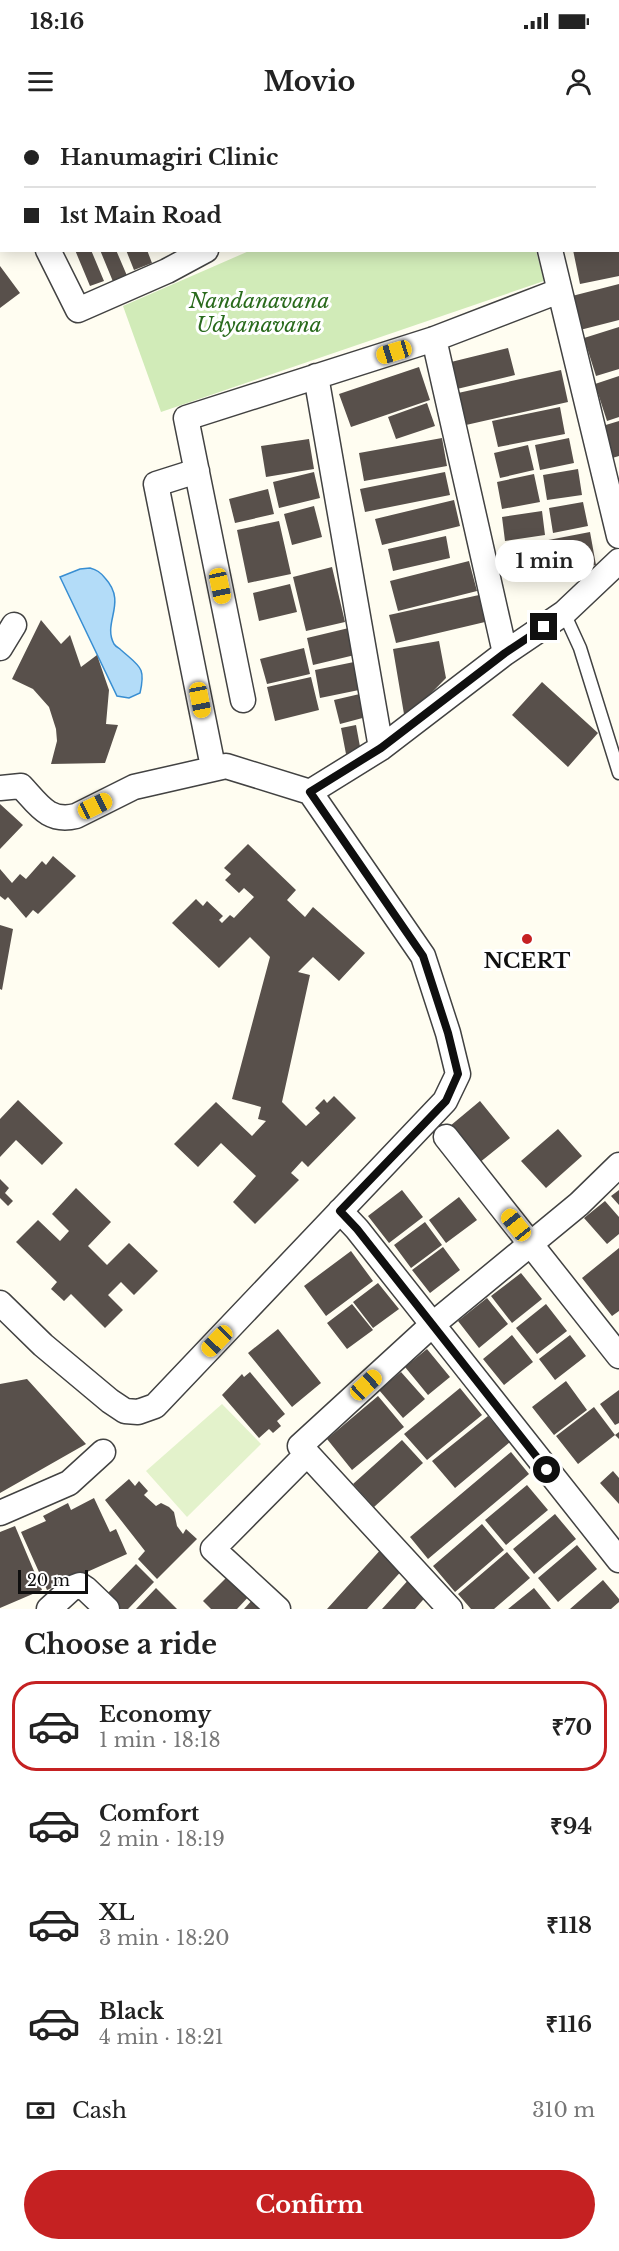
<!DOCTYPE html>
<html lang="en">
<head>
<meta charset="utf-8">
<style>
  :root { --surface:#fff; --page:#f2f2f2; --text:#222; --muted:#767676; --line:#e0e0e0; --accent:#c52122 }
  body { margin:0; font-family:"Libre Baskerville",serif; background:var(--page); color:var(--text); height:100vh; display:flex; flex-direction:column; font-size:22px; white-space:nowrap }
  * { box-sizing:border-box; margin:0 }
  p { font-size:20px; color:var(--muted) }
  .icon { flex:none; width:33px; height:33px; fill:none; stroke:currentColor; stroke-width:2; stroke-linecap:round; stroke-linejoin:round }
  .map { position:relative; height:1489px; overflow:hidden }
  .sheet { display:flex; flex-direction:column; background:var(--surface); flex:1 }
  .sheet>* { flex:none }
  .banner { position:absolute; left:0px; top:0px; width:620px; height:132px; box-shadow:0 3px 15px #0003; display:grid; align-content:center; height:132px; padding:0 24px; background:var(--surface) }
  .scale { position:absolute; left:18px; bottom:15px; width:70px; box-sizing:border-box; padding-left:6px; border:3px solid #0f0f0f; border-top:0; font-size:16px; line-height:21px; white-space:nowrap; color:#0f0f0f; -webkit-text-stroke:4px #fff; paint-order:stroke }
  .end { position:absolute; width:27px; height:27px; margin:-14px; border:8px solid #0f0f0f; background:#fff; box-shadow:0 0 0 3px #fff }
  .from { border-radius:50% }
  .bubble { position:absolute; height:42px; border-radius:21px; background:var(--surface); box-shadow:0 3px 15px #0003; font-size:20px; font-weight:700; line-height:42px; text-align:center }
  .car { position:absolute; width:18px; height:36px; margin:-18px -9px; border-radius:8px; box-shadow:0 0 4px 2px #0007; background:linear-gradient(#f5c518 24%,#345 0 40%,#f5c518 0 76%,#345 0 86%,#f5c518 0) }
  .banner b { display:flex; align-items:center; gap:21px; height:57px; font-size:22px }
  .banner b+b { border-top:2px solid var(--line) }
  .banner i { width:15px; height:15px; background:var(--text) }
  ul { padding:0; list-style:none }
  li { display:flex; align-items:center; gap:18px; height:90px; margin:0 12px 9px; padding:0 12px; border:3px solid transparent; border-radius:24px }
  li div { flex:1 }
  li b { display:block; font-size:22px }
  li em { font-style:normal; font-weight:700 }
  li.current { border-color:var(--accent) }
  li>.icon { width:54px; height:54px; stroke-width:1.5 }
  h2 { padding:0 24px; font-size:27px; line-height:72px }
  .pay { display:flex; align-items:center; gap:15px; height:66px; padding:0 24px; font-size:22px }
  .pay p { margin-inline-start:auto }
  .primary-button { display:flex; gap:12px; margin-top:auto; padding:12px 24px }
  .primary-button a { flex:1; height:69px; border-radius:36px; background:var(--accent); color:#fff; font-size:24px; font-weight:700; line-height:69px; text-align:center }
  .status { display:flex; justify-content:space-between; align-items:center; height:42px; padding:0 30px; background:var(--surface); direction:ltr }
  .status svg { height:16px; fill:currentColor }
  header { display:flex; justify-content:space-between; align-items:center; height:78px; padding:0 24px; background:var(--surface); font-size:27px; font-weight:700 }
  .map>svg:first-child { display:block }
  .green { fill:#d1ebb8 }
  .pitch { fill:#e3f2cb }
  .water { fill:#b3dcf8; stroke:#388ed2; stroke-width:1.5 }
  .building { fill:#58504b }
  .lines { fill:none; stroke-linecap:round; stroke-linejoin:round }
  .lane-casing { stroke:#424242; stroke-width:15 }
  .street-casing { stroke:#424242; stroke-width:27 }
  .lane { stroke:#fff; stroke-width:12 }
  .street { stroke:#fff; stroke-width:24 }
  .route { stroke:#0f0f0f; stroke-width:8 }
  .poi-dot { fill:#c52122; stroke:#fff; stroke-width:2 }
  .labels { text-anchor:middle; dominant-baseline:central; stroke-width:6; stroke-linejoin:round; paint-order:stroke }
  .park-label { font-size:21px; font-style:italic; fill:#296a1c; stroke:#fff }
  .poi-label { font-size:21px; font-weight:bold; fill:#0f0f0f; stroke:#fff }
</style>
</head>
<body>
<div class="status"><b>18:16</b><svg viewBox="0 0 49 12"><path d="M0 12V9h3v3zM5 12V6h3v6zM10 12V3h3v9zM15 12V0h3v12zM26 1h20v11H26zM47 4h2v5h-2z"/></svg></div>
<header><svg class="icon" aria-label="menu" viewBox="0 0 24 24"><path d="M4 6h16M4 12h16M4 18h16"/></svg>Movio<svg class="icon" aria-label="person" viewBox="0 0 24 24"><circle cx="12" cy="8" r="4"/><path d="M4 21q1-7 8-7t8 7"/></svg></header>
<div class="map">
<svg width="619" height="1489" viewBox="0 0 619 1489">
  <rect width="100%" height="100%" fill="#fffdf1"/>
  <path class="green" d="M249,131h287l8,30 -383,131 -38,-106z"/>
  <path class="pitch" d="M222,1284l39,40 -74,73 -41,-46z"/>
  <path class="water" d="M90,448c7,2 10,4 15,10 23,25 -3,44 9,66 2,3 5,4 7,6 19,17 25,17 19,43l-11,5 -12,-2 -57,-119 20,-8z"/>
  <path class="building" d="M75,130h16l13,31 -14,5z
    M100,130h16l12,28 -14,6z
    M126,130h21l5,13 -18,7z
    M573,130h46v26l-39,8z
    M0,146l20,27 -20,15z
    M619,164v36l-39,10 -8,-34z
    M619,207v42l-23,7 -12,-38z
    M508,228l7,27 -58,14 -6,-27z
    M419,247l11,33 -79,27 -12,-33z
    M561,250l7,32 -102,23 -8,-32z
    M619,256v41l-12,4 -12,-37z
    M427,283l8,23 -39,13 -8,-22z
    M560,287l5,27 -67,13 -6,-26z
    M619,301v35l-10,3 -10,-32z
    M442,318l5,28 -83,15 -5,-28z
    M569,318l5,25 -34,7 -5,-25z
    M309,319l5,30 -48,8 -5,-31z
    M528,325l6,25 -34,8 -6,-25z
    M578,349l4,26 -35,5 -4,-25z
    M314,352l6,26 -41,10 -6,-26z
    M445,352l5,23 -85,17 -5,-23z
    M534,354l6,28 -38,7 -5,-27z
    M268,369l6,25 -39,9 -6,-24z
    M454,380l6,26 -78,19 -7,-26z
    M583,382l5,24 -35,7 -4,-25z
    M314,386l8,31 -30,8 -8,-31z
    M542,391l3,24 -40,6 -3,-24z
    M279,401l12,53 -43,9 -11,-53z
    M590,412l6,33 -83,15 -6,-32z
    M446,416l4,22 -57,13 -5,-22z
    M469,441l8,30 -79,20 -8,-30z
    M332,447l13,55 -39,9 -13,-54z
    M290,464l7,28 -38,9 -6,-28z
    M479,475l6,27 -89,21 -7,-28z
    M41,500l20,24 9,-9 11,32 16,-12 12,35 -3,34 12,1 -13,38 -54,1 6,-23 -1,-12 -7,-22 -16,-18 -21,-10z
    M353,507l6,27 -46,11 -6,-27z
    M439,521l7,37 -41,42 -12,-71z
    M304,528l6,26 -43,10 -7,-25z
    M354,542l5,28 -39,8 -5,-28z
    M311,557l8,33 -44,11 -8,-34z
    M542,562l56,51 -30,34 -56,-52z
    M364,573l6,23 -30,8 -6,-24z
    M356,605l5,27 -15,2 -5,-26z
    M0,684l23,21 -23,24z
    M248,724l48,46 -9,10 18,17 8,-10 52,46 -26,28 -26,-24 -15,15 12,3 -28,127 24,24 14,-13 -5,-5 9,-9 3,4 7,-7 22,22 -48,49 -6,-6 -11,12 8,7 -44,44 -22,-22 23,-26 -35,-33 -23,24 -24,-23 42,-42 36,34 14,-15 -8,-2 3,-12 -29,-8 38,-142 -20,-20 -31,31 -47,-45 24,-24 7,7 4,-5 16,15 -4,4 3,3 8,-8 4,3 20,-21 -10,-9 -5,5 -14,-13 6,-6 -7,-6z
    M53,736l23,20 -38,38 -5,-4 -7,8 -18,-21 -3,3 -5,-4v-27l12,14 8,-9 6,5 16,-18 4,4z
    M0,805l13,4 -11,61 -2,-1z
    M18,980l45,43 -21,22 -26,-25 -16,17v-38z
    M480,981l30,37 -31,25 -29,-37z
    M558,1009l24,27 -36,32 -25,-27z
    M0,1059l9,9 -4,5 8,8 -5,5 -8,-8z
    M76,1068l35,34 -23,24 19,19 22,-22 29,28 -24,24 -13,-13 -13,13 15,15 -18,18 -34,-34 -7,7 -13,-12 6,-7 -41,-40 22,-22 22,21 9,-10 -17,-17z
    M402,1070l21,27 -34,26 -21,-27z
    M619,1070v15l-8,-9z
    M459,1077l18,23 -31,23 -17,-23z
    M605,1081l14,16v17l-12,10 -23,-26z
    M425,1102l17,23 -31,23 -17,-23z
    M443,1127l17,23 -30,23 -18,-23z
    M619,1128v63l-7,5 -30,-38z
    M351,1131l22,30 -47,35 -22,-30z
    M521,1153l21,26 -30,24 -21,-27z
    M378,1163l21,26 -26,19 -20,-26z
    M487,1178l21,26 -29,24 -21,-27z
    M352,1184l21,26 -26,19 -20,-26z
    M546,1184l21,27 -30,23 -21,-26z
    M278,1209l43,54 -29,24 -44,-54z
    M512,1215l21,27 -29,23 -21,-26z
    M570,1215l16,21 -31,24 -16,-21z
    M427,1229l23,28 -22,18 -23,-28z
    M250,1252l35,42 -8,7 4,5 -8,7 -4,-4 -10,9 -37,-43 20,-21 2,3z
    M401,1252l24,27 -22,19 -24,-28z
    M27,1259l59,65 -86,49v-109z
    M566,1261l21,29 -33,25 -22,-28z
    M460,1268l22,27 -55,45 -23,-26z
    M619,1270v33l-4,2 -15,-21z
    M378,1276l26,31 -52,43 -25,-31z
    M594,1287l21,28 4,-3v7l-4,-4 -37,29 -22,-28z
    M488,1296l22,26 -55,46 -23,-27z
    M402,1320l21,23 -49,44 -21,-23z
    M511,1332l18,22 -101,85 -18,-22z
    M613,1351l6,7v26l-19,-21z
    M129,1359l6,7 4,-5 9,10 -4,4 12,11 5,-3 8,4 5,5 3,14 6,8 3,-5 11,10 -40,40 -19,-20 7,-8 -40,-51z
    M527,1365l21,25 -42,35 -21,-25z
    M94,1378l16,34 6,-3 11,25 -80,36 -26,-58 25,-11 -3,-5 25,-13 3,7z
    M555,1394l21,25 -42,35 -21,-25z
    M482,1404l22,26 -49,42 -22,-26z
    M15,1406l27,64 -42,18v-76z
    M577,1425l20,24 -39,33 -20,-24z
    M383,1427l22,20 -38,42h-40z
    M507,1432l23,26 -36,31h-23l-13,-15z
    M136,1444l18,18 -26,27h-12l-12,-12z
    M231,1453l21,20 -15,16h-26l-8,-8z
    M411,1457l18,16 -14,16h-33z
    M603,1460l16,19v3l-8,7h-41z
    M156,1468l21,21h-41z
    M534,1468l17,21h-43z
    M254,1478l13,11h-23z"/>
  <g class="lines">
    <g class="lane-casing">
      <path id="lane" d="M564,493l16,35 39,125"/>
    </g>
    <g class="street-casing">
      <path id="street" d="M110,0l1,2
        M522,0l1,2
        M204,2l4,-2
        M489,2l3,-2
        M0,37l2,2
        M0,102l2,-1
        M48,130l30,60 89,-39 39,-21
        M550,130l69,286
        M434,219l71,314
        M316,256l65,372
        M197,351l-41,13 57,283
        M0,528l14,-23
        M243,580l-57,-282 248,-79 125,-48
        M0,668l21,-2c17,18 27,37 55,30l58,-29 92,-21 84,26 71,-44 124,-95 59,-40 55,-52
        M446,1017l173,219
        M340,1091l17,18 262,331
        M0,1183l43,42 67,56 15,10 13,1 17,-6 290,-305 13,-27 -10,-41 -25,-77 -113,-164
        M0,1393l69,-30 34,-31
        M49,1489l23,-21 8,-3 6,4 21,20
        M278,1489l-65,-60 94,-95
        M450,1489l-150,-163 132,-121 147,-121 40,-39"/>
    </g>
    <use href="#lane" class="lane"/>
    <use href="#street" class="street"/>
  </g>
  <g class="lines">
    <path class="route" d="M544,507l-39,26 -124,95 -71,44 113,164 25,77 10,41 -12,27 -106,110 17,18 190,241"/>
  </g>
  <circle class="poi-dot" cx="527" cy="819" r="6"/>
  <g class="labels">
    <g class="park-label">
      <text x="259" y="181">Nandanavana<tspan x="259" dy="24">Udyanavana</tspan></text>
    </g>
    <g class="poi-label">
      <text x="527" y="841">NCERT</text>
    </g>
  </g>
</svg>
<div class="scale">20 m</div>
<i class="end from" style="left:547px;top:1350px"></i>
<i class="end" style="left:544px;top:507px"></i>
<div class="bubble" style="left:495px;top:420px;width:99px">1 min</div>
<i class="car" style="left:394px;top:232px;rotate:253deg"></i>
<i class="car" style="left:220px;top:466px;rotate:168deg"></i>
<i class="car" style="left:200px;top:580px;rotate:169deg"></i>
<i class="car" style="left:95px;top:686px;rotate:64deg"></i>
<i class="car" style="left:516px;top:1105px;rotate:321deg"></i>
<i class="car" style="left:217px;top:1221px;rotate:224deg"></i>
<i class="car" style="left:366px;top:1265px;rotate:47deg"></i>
<div class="banner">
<b><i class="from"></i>Hanumagiri Clinic</b>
<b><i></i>1st Main Road</b>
</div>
</div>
<section class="sheet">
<h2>Choose a ride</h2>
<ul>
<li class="current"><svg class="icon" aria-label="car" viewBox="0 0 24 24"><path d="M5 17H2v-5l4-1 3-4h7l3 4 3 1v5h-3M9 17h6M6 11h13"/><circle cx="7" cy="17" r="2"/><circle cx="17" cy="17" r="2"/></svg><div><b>Economy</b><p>1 min · 18:18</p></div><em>₹70</em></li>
<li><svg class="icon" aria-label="car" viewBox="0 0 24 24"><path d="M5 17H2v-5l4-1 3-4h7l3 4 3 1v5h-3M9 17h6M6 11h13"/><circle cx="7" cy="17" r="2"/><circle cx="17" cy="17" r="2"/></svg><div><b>Comfort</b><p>2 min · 18:19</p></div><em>₹94</em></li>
<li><svg class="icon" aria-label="car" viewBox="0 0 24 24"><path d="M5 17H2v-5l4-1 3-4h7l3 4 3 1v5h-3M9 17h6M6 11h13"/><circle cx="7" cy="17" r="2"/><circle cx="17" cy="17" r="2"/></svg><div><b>XL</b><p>3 min · 18:20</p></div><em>₹118</em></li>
<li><svg class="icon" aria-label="car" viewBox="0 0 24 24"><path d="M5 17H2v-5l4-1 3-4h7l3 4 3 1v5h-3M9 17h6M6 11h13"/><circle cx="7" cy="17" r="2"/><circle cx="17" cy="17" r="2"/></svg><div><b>Black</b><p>4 min · 18:21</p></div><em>₹116</em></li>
</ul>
<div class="pay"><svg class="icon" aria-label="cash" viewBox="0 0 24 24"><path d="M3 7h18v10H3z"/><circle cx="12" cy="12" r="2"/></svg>Cash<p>310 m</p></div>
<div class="primary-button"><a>Confirm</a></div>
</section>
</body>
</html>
